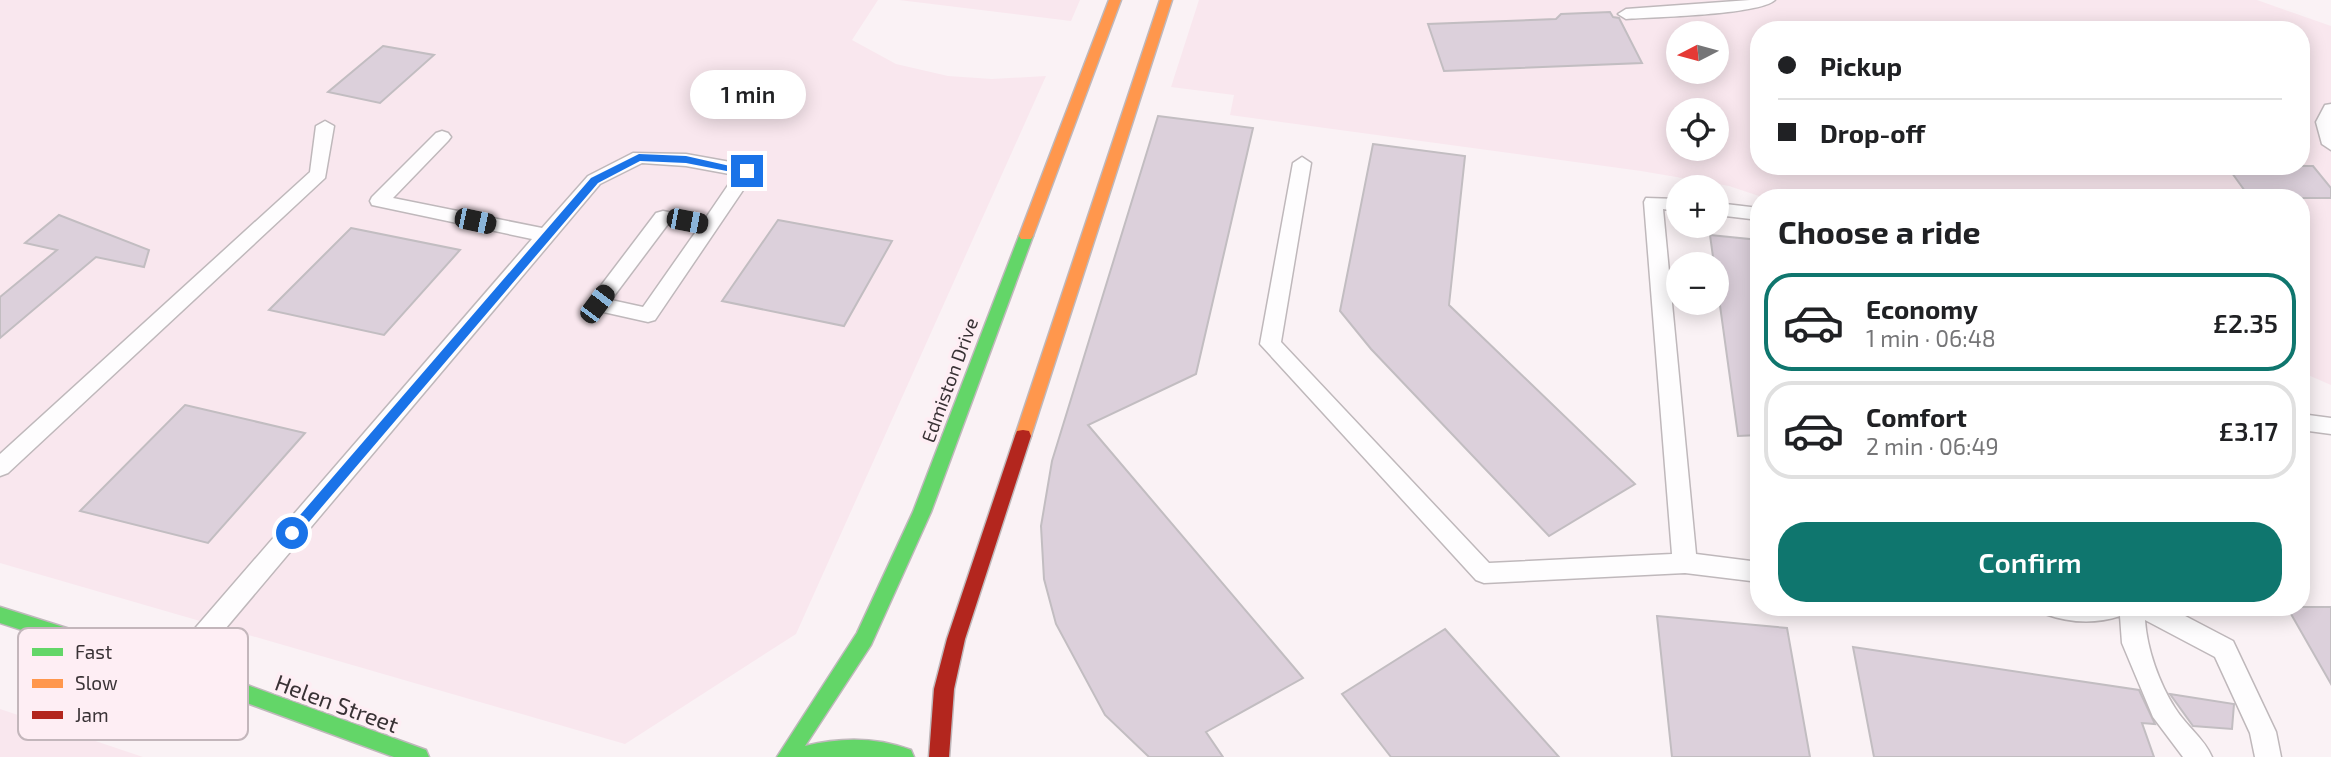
<!DOCTYPE html>
<html lang="en">
<head>
<meta charset="utf-8">
<style>
  :root { --surface:#fff; --page:#f6f6f6; --text:#202124; --muted:#757577; --line:#e0e0e0; --accent:#0f766e }
  body { margin:0; font-family:"Exo 2",sans-serif; background:var(--page); color:var(--text); height:100vh; display:flex; flex-direction:column; font-size:26px; white-space:nowrap }
  * { box-sizing:border-box; margin:0 }
  p { font-size:23px; color:var(--muted) }
  .icon { flex:none; width:38px; height:38px; fill:none; stroke:currentColor; stroke-width:2; stroke-linecap:round; stroke-linejoin:round }
  .map { position:relative; flex:1; overflow:hidden }
  .panel { position:absolute; left:1750px; top:189px; width:560px; height:427px; display:flex; flex-direction:column; background:var(--surface); border-radius:28px; box-shadow:0 4px 18px #0003 }
  .panel>* { flex:none }
  .guide { position:absolute; left:1750px; top:21px; width:560px; height:154px; border-radius:28px; box-shadow:0 4px 18px #0003; display:grid; align-content:center; height:154px; padding:0 28px; background:var(--surface) }
  .needle { width:46px; rotate:264deg }
  .tools { position:absolute; left:1666px; top:21px; display:grid; gap:14px }
  .tools a { display:grid; place-items:center; width:63px; height:63px; border-radius:50%; background:var(--surface); box-shadow:0 4px 18px #0003; font-size:35px }
  .end { position:absolute; width:32px; height:32px; margin:-16px; border:9px solid #1a73e8; background:#fff; box-shadow:0 0 0 4px #fff }
  .from { border-radius:50% }
  .bubble { position:absolute; height:49px; border-radius:24px; background:var(--surface); box-shadow:0 4px 18px #0003; font-size:23px; font-weight:600; line-height:49px; text-align:center }
  .car { position:absolute; width:21px; height:42px; margin:-21px -10px; border-radius:9px; box-shadow:0 0 5px 2px #0007; background:linear-gradient(#222 24%,#8ab4d8 0 40%,#222 0 76%,#8ab4d8 0 86%,#222 0) }
  .guide b { display:flex; align-items:center; gap:24px; height:66px; font-size:26px }
  .guide b+b { border-top:2px solid var(--line) }
  .guide i { width:18px; height:18px; background:var(--text) }
  ul { padding:0; list-style:none }
  li { display:flex; align-items:center; gap:21px; height:98px; margin:0 14px 10px; padding:0 14px; border:4px solid var(--line); border-radius:28px }
  li div { flex:1 }
  li b { display:block; font-size:26px }
  li em { font-style:normal; font-weight:600 }
  li.active { border-color:var(--accent) }
  li>.icon { width:63px; height:63px; stroke-width:1.5 }
  h2 { padding:0 28px; font-size:32px; line-height:84px }
  .button { display:flex; gap:14px; margin-top:auto; padding:14px 28px }
  .button a { flex:1; height:80px; border-radius:28px; background:var(--accent); color:#fff; font-size:28px; font-weight:600; line-height:80px; text-align:center }
  .map>svg:first-child { display:block }
  .built { fill:#f9e7ee; fill-rule:evenodd }
  .building { fill:#dcd0db; stroke:#c2bdc1; stroke-width:2 }
  .lines { fill:none; stroke-linecap:round; stroke-linejoin:round }
  .lane-casing { stroke:#bfb8bb; stroke-width:3 }
  .fast-casing { stroke:#bfb8bb; stroke-width:3 }
  .slow-casing { stroke:#bfb8bb; stroke-width:3 }
  .jam-casing { stroke:#bfb8bb; stroke-width:3 }
  .lane { fill:#fefdfe; fill-rule:evenodd }
  .fast { fill:#63d668; fill-rule:evenodd }
  .slow { fill:#ff974d; fill-rule:evenodd }
  .jam { fill:#b3261e; fill-rule:evenodd }
  .route { fill:#1a73e8 }
  .labels { text-anchor:middle; dominant-baseline:central; stroke-width:7; stroke-linejoin:round; paint-order:stroke }
  .street-label { font-size:19px; fill:#393235; stroke:#feeef4 }
  .near-street-label { font-size:23px; fill:#393235; stroke:#feeef4 }
  .key { fill:#feeef4; stroke:#c3b6bb; stroke-width:2 }
  .key-label { font-size:19px; fill:#393235 }
</style>
</head>
<body>
<div class="map">
<svg width="2331" height="757" viewBox="0 0 2331 757">
  <rect width="100%" height="100%" fill="#faf2f5"/>
  <path class="built" d="M0,0h878l-26,40 44,24 52,12 44,3 54,-3 -250,558 -171,110 -625,-181z
    M899,0h181l-9,21z
    M1199,0h1058l74,26v359l-30,-13v-174h-536l-36,-12 -88,-15 -411,-56 4,-20 -63,-8zM1759,30h542v136h-542zM1678,33h39v39h-39zM1678,110h39v39h-39z
    M0,709l143,48h-143z"/>
  <path class="building" d="M1610,12l3,5 6,1 23,45 -198,8 -16,-47 128,-5 5,-5z
    M383,46l51,9 -54,48 -52,-11z
    M1158,116l95,12 -57,246 -108,51 215,253 -97,54 17,25h-74l-44,-42 -49,-91 -12,-45 -3,-53 11,-65z
    M1373,144l92,12 -16,149 186,179 -86,52 -178,-187 -31,-38z
    M2227,166h86l18,22v10h-81z
    M59,215l90,35 -5,17 -48,-10 -96,81v-41l57,-47 -32,-7z
    M778,220l114,21 -48,85 -122,-25z
    M351,228l109,22 -76,85 -115,-25z
    M1710,235l49,5v195l-21,1 -21,-152v-20h-3z
    M185,405l120,28 -97,110 -128,-32z
    M2287,607h44v77z
    M1657,616l130,12 23,129h-138z
    M1445,629l114,128h-168l-49,-63z
    M1853,647l286,43 16,34 -13,-1 12,34h-280z
    M2170,694l64,10 -2,25 -39,-3z"/>
  <g class="lines">
    <g class="lane-casing">
      <path id="lane" d="M1750,0h25c-16,15 -122,17 -149,19l-8,-5 8,-5z
        M2331,104v46l-9,-6 -6,-22 9,-17z
        M325,121l9,5 -9,52 -317,295 -8,3v-22l310,-282 6,-46z
        M442,131l6,2 3,4 -3,4 -55,57 149,30 46,-52 45,-23 53,1 61,11 9,6 -101,149 -7,2 -58,-13 -3,-5 69,-91 7,-2 42,8 30,-44 -49,-9 -44,-3 -42,21 -417,495 -9,3 -9,-3 -4,-8 4,-8 367,-424 -160,-34 -2,-4 2,-4 64,-64zM668,224l29,6 -54,77 -32,-7z
        M1302,157l9,6 -30,179 208,221 183,-9 -28,-352 2,-4 32,1v12l-15,-2 33,345 63,8v20l-74,-9 -201,10 -8,-3 -216,-236 33,-181z
        M1717,203l42,5v12l-42,-5z
        M2301,414l30,4v16l-30,-4z
        M2042,607h126l65,34 43,91 5,25h-26l-5,-24 -35,-76 -70,-37c2,29 14,63 30,88 11,18 29,30 37,49h-29l-30,-40 -31,-74 -2,-27c-24,8 -50,7 -75,-2z"/>
    </g>
    <g class="fast-casing">
      <path id="fast" d="M1026,231l7,5 -102,276 -60,133 -66,101c36,-9 72,-9 106,4l3,7h-137l80,-124 56,-121 106,-276z
        M0,607l247,78 179,65 3,7h-35l-147,-54 -247,-80z"/>
    </g>
    <g class="slow-casing">
      <path id="slow" d="M1109,0h12l-88,236 -2,3h-10l-2,-3z
        M1160,0h12l-141,436 -2,5h-12l-2,-5z"/>
    </g>
    <g class="jam-casing">
      <path id="jam" d="M1023,430l6,1 2,5 -66,203 -11,50 -5,68h-20l5,-68 13,-50 68,-203 2,-5z"/>
    </g>
    <use href="#lane" class="lane"/>
    <use href="#fast" class="fast"/>
    <use href="#slow" class="slow"/>
    <use href="#jam" class="jam"/>
  </g>
  <path class="route" d="M639,154l47,2 66,15 -5,4 -61,-12 -46,-2 -42,22 -301,353h-9v-7l303,-351z"/>
  <g class="labels">
    <g class="street-label">
      <text transform="translate(949 380) rotate(-70)">Edmiston Drive</text>
    </g>
    <g class="near-street-label">
      <text transform="translate(337 703) rotate(20)">Helen Street</text>
    </g>
  </g>
  <rect x="18" y="628" width="230" height="112" rx="10" class="key"/>
  <rect x="32" y="648" width="31" height="8" fill="#63d668"/>
  <rect x="32" y="679" width="31" height="9" fill="#ff974d"/>
  <rect x="32" y="711" width="31" height="8" fill="#b3261e"/>
  <g class="key-label">
    <text x="75" y="659">Fast</text>
    <text x="75" y="690">Slow</text>
    <text x="75" y="722">Jam</text>
  </g>
</svg>
<div class="tools">
<a><svg class="needle" viewBox="-14 -14 28 28"><path d="M0-13l5 13h-10z" fill="#e53935"/><path d="M0 13l5-13h-10z" fill="#757577"/></svg></a>
<a><svg class="icon" aria-label="locate" viewBox="0 0 24 24"><circle cx="12" cy="12" r="6"/><path d="M12 2v4M12 18v4M2 12h4M18 12h4"/></svg></a>
<a>+</a>
<a>−</a>
</div>
<i class="end from" style="left:292px;top:533px"></i>
<i class="end" style="left:747px;top:171px"></i>
<div class="bubble" style="left:690px;top:70px;width:116px">1 min</div>
<i class="car" style="left:475px;top:221px;rotate:102deg"></i>
<i class="car" style="left:687px;top:221px;rotate:101deg"></i>
<i class="car" style="left:597px;top:304px;rotate:37deg"></i>
<div class="guide">
<b><i class="from"></i>Pickup</b>
<b><i></i>Drop-off</b>
</div>
<section class="panel">
<h2>Choose a ride</h2>
<ul>
<li class="active"><svg class="icon" aria-label="car" viewBox="0 0 24 24"><path d="M5 17H2v-5l4-1 3-4h7l3 4 3 1v5h-3M9 17h6M6 11h13"/><circle cx="7" cy="17" r="2"/><circle cx="17" cy="17" r="2"/></svg><div><b>Economy</b><p>1 min · 06:48</p></div><em>£2.35</em></li>
<li><svg class="icon" aria-label="car" viewBox="0 0 24 24"><path d="M5 17H2v-5l4-1 3-4h7l3 4 3 1v5h-3M9 17h6M6 11h13"/><circle cx="7" cy="17" r="2"/><circle cx="17" cy="17" r="2"/></svg><div><b>Comfort</b><p>2 min · 06:49</p></div><em>£3.17</em></li>
</ul>
<div class="button"><a>Confirm</a></div>
</section>
</div>
</body>
</html>
